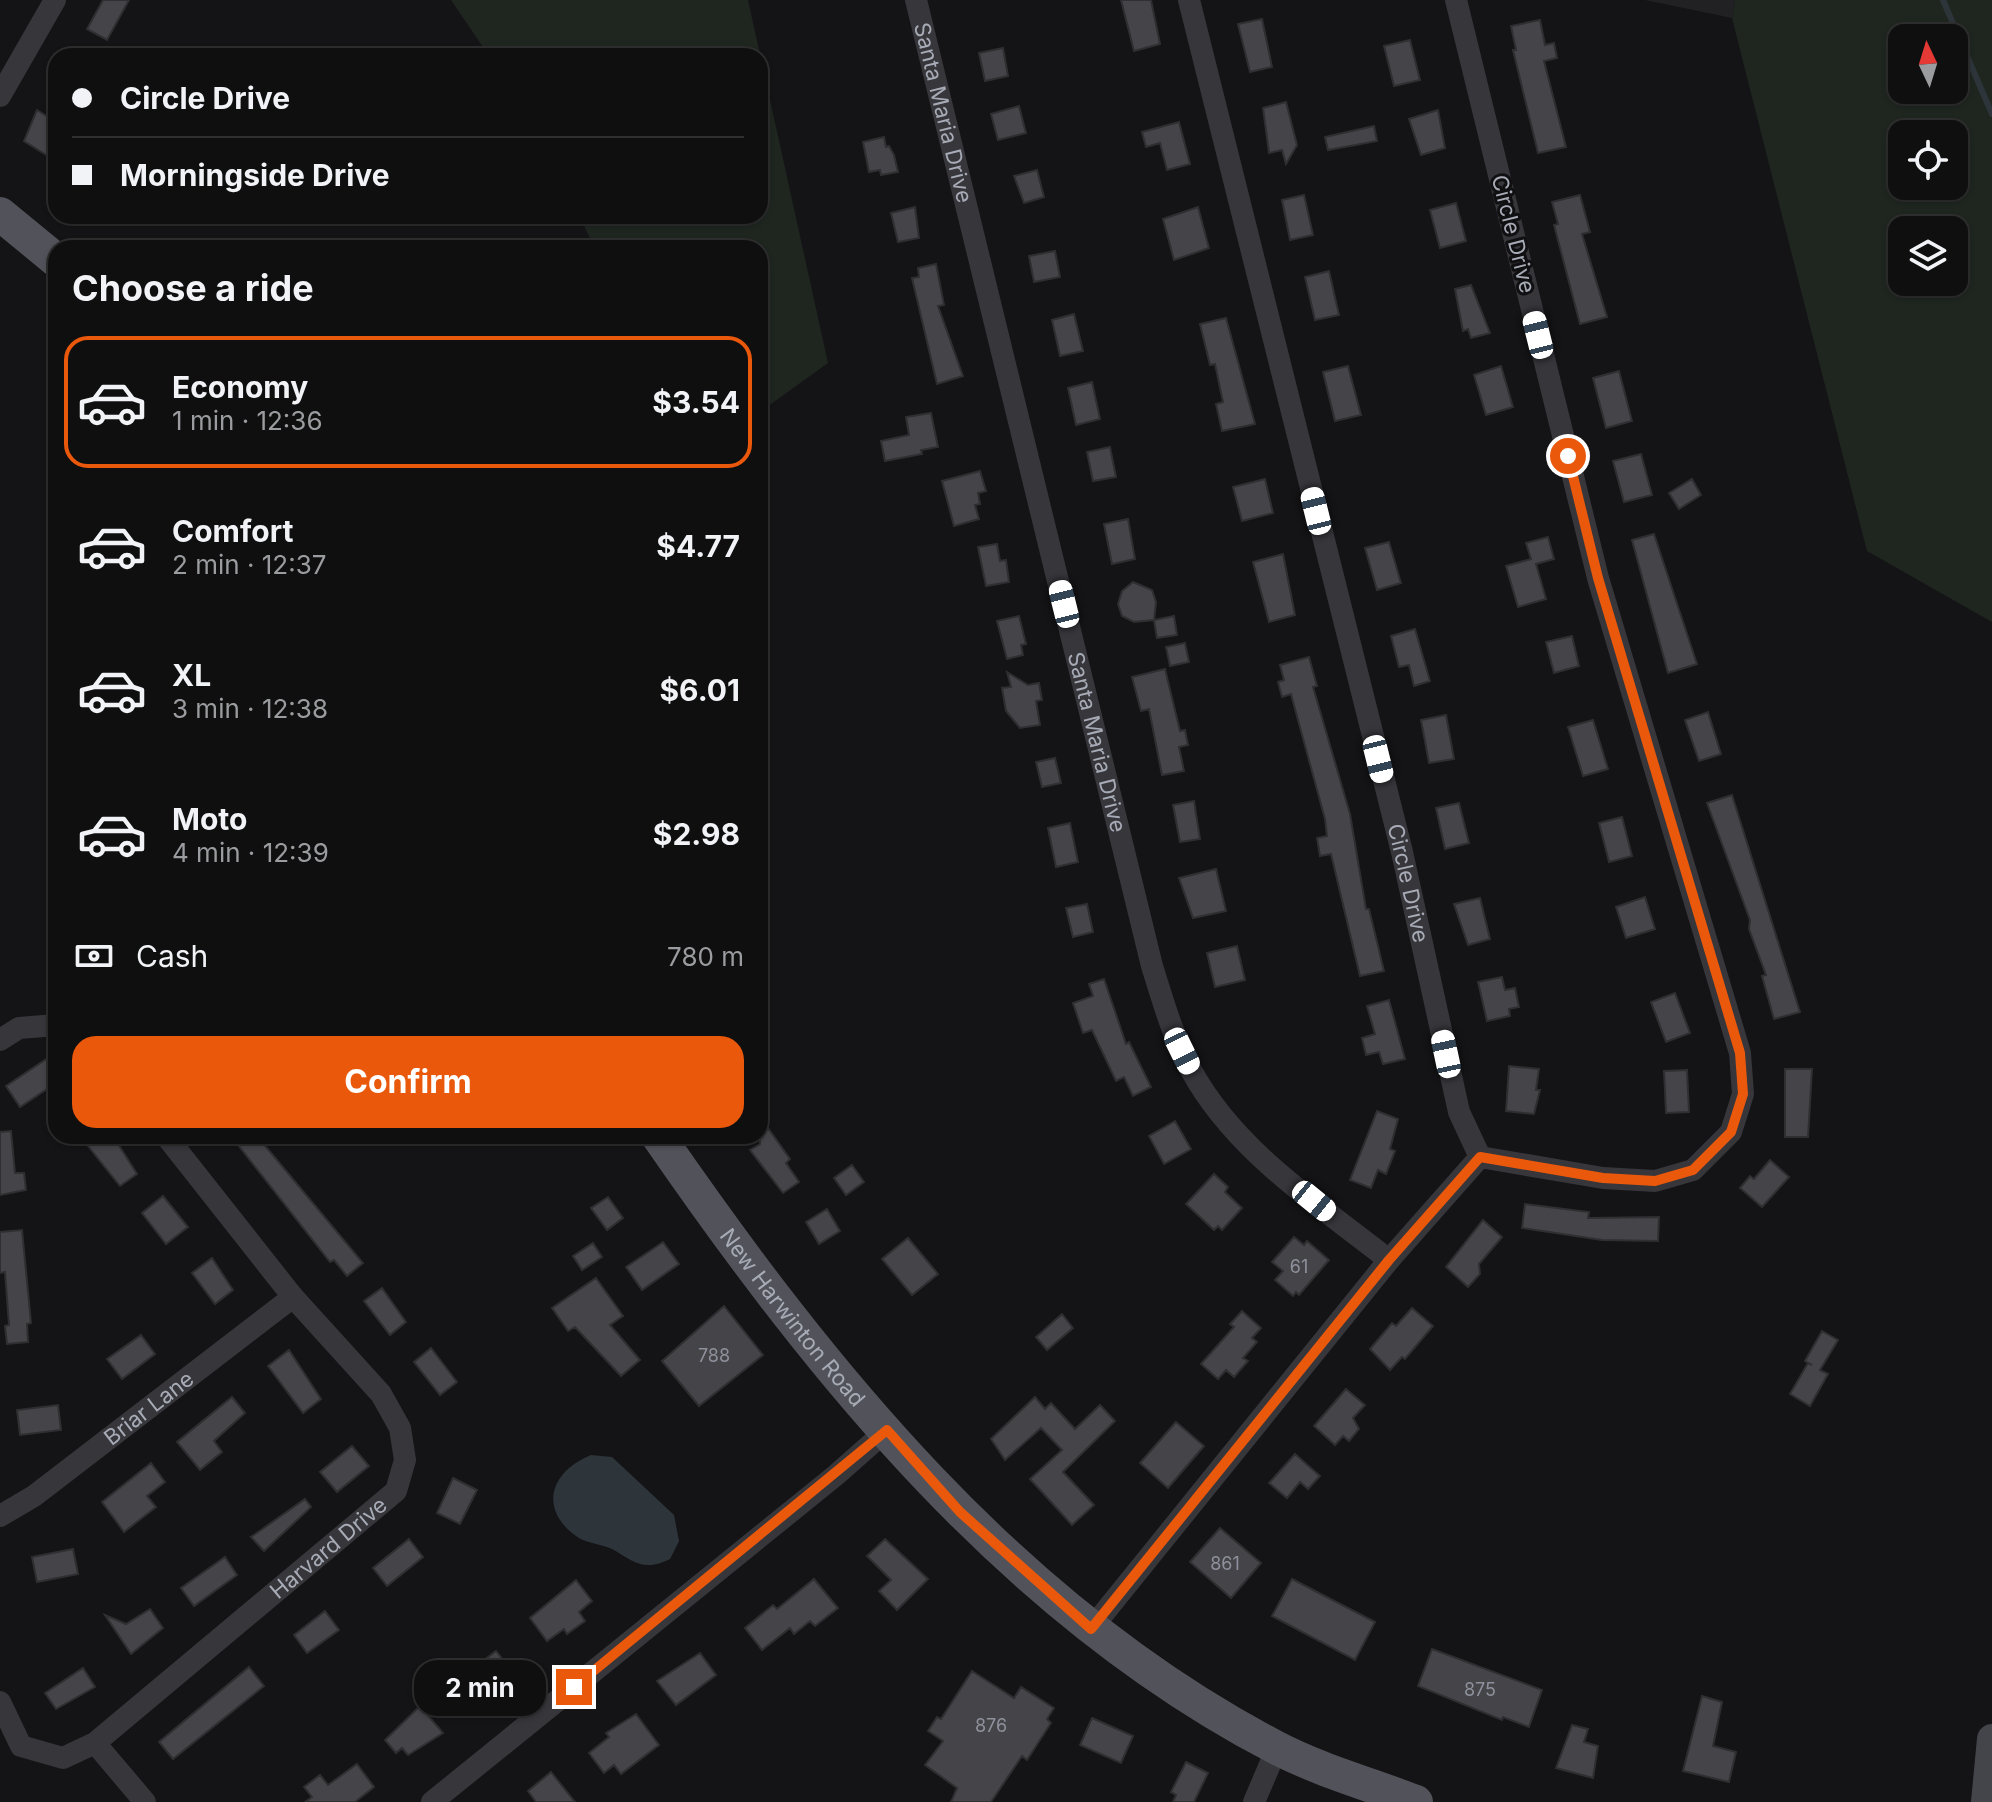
<!DOCTYPE html>
<html lang="en">
<head>
<meta charset="utf-8">
<style>
  :root { --surface:#0f0f10; --page:#1d1d1e; --text:#f1f3f6; --muted:#9b9c9f; --line:#2f2f30; --accent:#ea580c }
  body { margin:0; font-family:Inter,sans-serif; background:var(--page); color:var(--text); height:100vh; display:flex; flex-direction:column; font-size:30px; white-space:nowrap }
  * { box-sizing:border-box; margin:0 }
  p { font-size:26px; color:var(--muted) }
  .icon { flex:none; width:44px; height:44px; fill:none; stroke:currentColor; stroke-width:2; stroke-linecap:round; stroke-linejoin:round }
  .map { position:relative; flex:1; overflow:hidden }
  .sheet { position:absolute; left:48px; top:240px; width:720px; height:904px; display:flex; flex-direction:column; background:var(--surface); border-radius:24px; box-shadow:0 2px 6px #0004,0 0 0 2px var(--line) }
  .sheet>* { flex:none }
  .top-card { position:absolute; left:48px; top:48px; width:720px; height:176px; border-radius:24px; box-shadow:0 2px 6px #0004,0 0 0 2px var(--line); display:grid; align-content:center; height:176px; padding:0 24px; background:var(--surface) }
  .needle { width:52px; rotate:356deg }
  .fabs { position:absolute; left:1888px; top:24px; display:grid; gap:16px }
  .fabs a { display:grid; place-items:center; width:80px; height:80px; border-radius:16px; background:var(--surface); box-shadow:0 2px 6px #0004,0 0 0 2px var(--line); font-size:40px }
  .end { position:absolute; width:36px; height:36px; margin:-18px; border:10px solid #ea580c; background:#fff; box-shadow:0 0 0 4px #fff }
  .from { border-radius:50% }
  .bubble { position:absolute; height:56px; border-radius:24px; background:var(--surface); box-shadow:0 2px 6px #0004,0 0 0 2px var(--line); font-size:26px; font-weight:700; line-height:56px; text-align:center }
  .car { position:absolute; width:24px; height:48px; margin:-24px -12px; border-radius:10px; box-shadow:0 0 6px 2px #0007; background:linear-gradient(#fff 24%,#345 0 40%,#fff 0 76%,#345 0 86%,#fff 0) }
  .top-card b { display:flex; align-items:center; gap:28px; height:76px; font-size:30px }
  .top-card b+b { border-top:2px solid var(--line) }
  .top-card i { width:20px; height:20px; background:var(--text) }
  ul { padding:0; list-style:none }
  li { display:flex; align-items:center; gap:24px; height:132px; margin:0 16px 12px; padding:0 8px; border:4px solid transparent; border-radius:24px }
  li div { flex:1 }
  li b { display:block; font-size:30px }
  li em { font-style:normal; font-weight:700 }
  li.current { border-color:var(--accent) }
  li>.icon { width:72px; height:72px; stroke-width:1.5 }
  h2 { padding:0 24px; font-size:36px; line-height:96px }
  .pay { display:flex; align-items:center; gap:20px; height:88px; padding:0 24px; font-size:30px }
  .pay p { margin-inline-start:auto }
  .button { display:flex; gap:16px; margin-top:auto; padding:16px 24px }
  .button a { flex:1; height:92px; border-radius:24px; background:var(--accent); color:#fff; font-size:32px; font-weight:700; line-height:92px; text-align:center }
  .map>svg:first-child { display:block }
  .built { fill:#212023 }
  .green { fill:#1f2620; fill-rule:evenodd }
  .water { fill:#2d353b }
  .lines { fill:none; stroke-linecap:round; stroke-linejoin:round }
  .stream { stroke:#2d353b; stroke-width:6 }
  .building { fill:#444449; stroke:#2f2f32; stroke-width:2 }
  .street { stroke:#36363b; stroke-width:22 }
  .secondary { stroke:#44454b; stroke-width:30 }
  .primary { stroke:#52535a; stroke-width:34 }
  .route { stroke:#ea580c; stroke-width:10 }
  .labels { text-anchor:middle; dominant-baseline:central; stroke-width:6; stroke-linejoin:round; paint-order:stroke }
  .number-label { font-size:18px; fill:#8e919b }
  .street-label { font-size:22px; fill:#a7abb6; stroke:#100f11 }
</style>
</head>
<body>
<div class="map">
<svg width="1992" height="1802" viewBox="0 0 1992 1802">
  <rect width="100%" height="100%" fill="#141416"/>
  <path class="built" d="M1645,0h90l-3,18z"/>
  <path class="green" d="M451,0h297l80,363 -68,49v-164h-165l-16,-32h181v-160h-271z
    M1735,0h257v622l-125,-71 -135,-533zM1902,38h52v52h-52zM1902,134h52v52h-52zM1902,230h52v52h-52z"/>
  <path class="water" d="M591,1455l21,2 62,58 5,26 -9,18c-26,13 -36,3 -56,-9 -11,-6 -25,-6 -35,-12 -41,-27 -30,-66 12,-83z"/>
  <g class="lines">
    <path class="stream" d="M1943,0l49,114"/>
  </g>
  <path class="building" d="M103,0h26l-22,40 -20,-11z
    M1121,0h30l9,44 -26,7z
    M1262,19l10,48 -22,5 -12,-48z
    M1540,20l5,25 9,-2 3,15 -13,3 22,86 -28,6 -25,-103h3l-5,-24z
    M1410,40l10,40 -26,6 -10,-40z
    M1003,48l5,28 -23,5 -6,-28z
    M1286,102l11,43 -11,19 -4,-14 -13,3 -6,-45z
    M1019,106l7,27 -28,7 -7,-26z
    M37,110l19,12v39l-32,-20z
    M1438,110l7,38 -24,7 -12,-36z
    M1179,122l11,42 -23,6 -7,-27 -14,4 -4,-15z
    M1374,126l3,15 -49,9 -3,-13z
    M884,137l2,10 3,-1 5,9 4,17 -17,3 -1,-5 -11,2 -6,-30z
    M1037,170l7,27 -20,6 -10,-27z
    M1304,195l9,40 -23,5 -8,-40z
    M1580,195l10,37 -8,2 25,83 -27,7 -26,-99 4,-1 -6,-22z
    M1456,203l10,38 -26,7 -10,-38z
    M915,207l4,31 -21,4 -7,-29z
    M1198,207l11,41 -35,12 -11,-41z
    M1055,251l5,26 -26,5 -5,-26z
    M936,264l8,41 -6,1 25,70 -26,8 -25,-106 7,-1 -1,-9z
    M1329,271l10,44 -24,5 -10,-43z
    M1471,285l19,48 -19,5 -3,-9 -5,2 -8,-42z
    M1074,314l9,37 -23,5 -8,-36z
    M1226,318l29,106 -33,7 -6,-27 7,-2 -8,-38 -5,1 -10,-41z
    M1348,366l13,49 -26,6 -12,-49z
    M1501,366l12,41 -27,8 -12,-40z
    M1619,371l13,50 -26,7 -13,-50z
    M1092,382l8,37 -24,6 -8,-37z
    M931,413l7,34 -17,3 1,4 -37,7 -4,-20 28,-6 -3,-18z
    M1110,447l6,30 -23,4 -6,-29z
    M1641,454l11,41 -28,7 -11,-41z
    M980,471l6,20 -8,2 2,11 -5,1 4,14 -25,7 -12,-45z
    M1265,479l8,34 -31,8 -9,-34z
    M1692,479l9,16 -22,14 -10,-16z
    M1128,519l7,40 -23,5 -8,-40z
    M1654,534l43,130 -29,9 -36,-133z
    M1548,537l6,22 -18,5 10,35 -28,8 -12,-41 25,-7 -5,-16z
    M1389,542l12,41 -24,7 -12,-42z
    M997,544l3,17 6,-1 3,22 -23,4 -8,-39z
    M1283,554l12,61 -26,7 -16,-60z
    M1133,582l19,8 4,12 -2,18 -20,2 -12,-6 -4,-12 4,-13z
    M1019,616l7,28 -5,1 2,10 -16,4 -10,-38z
    M1174,616l3,19 -20,3 -3,-18z
    M1415,629l15,52 -16,5 -5,-21 -10,2 -8,-31z
    M1572,636l7,30 -25,7 -8,-31z
    M1185,643l4,19 -19,4 -4,-19z
    M1309,657l8,29 -4,1 37,127 16,95h3l15,62 -24,5 -29,-122 -11,2 -3,-18 10,-2 -2,-17 -18,-66 -16,-59 -9,3 -4,-15 6,-2 -4,-15z
    M1165,669l15,62 5,-1 3,15 -9,2 5,24 -22,4 -13,-66 -8,2 -9,-34z
    M1007,672l21,13 11,-2 3,17 -6,1 4,24 -20,3 -14,-17 -4,-23 9,-1z
    M1708,712l13,42 -22,7 -14,-41z
    M1446,715l8,44 -25,4 -8,-43z
    M1593,720l15,49 -25,7 -15,-49z
    M1055,758l6,25 -19,4 -6,-25z
    M1732,795l68,217 -26,7 -12,-43 4,-1 -17,-46 1,-9 -43,-117z
    M1194,801l6,38 -20,3 -7,-37z
    M1459,803l10,40 -24,6 -9,-41z
    M1622,817l10,39 -23,6 -10,-39z
    M1070,823l8,39 -22,5 -8,-39z
    M1216,869l10,42 -33,7 -14,-40z
    M1645,897l10,32 -29,9 -10,-31z
    M1480,898l10,41 -22,6 -14,-41z
    M1087,904l6,28 -20,5 -7,-29z
    M1237,946l8,34 -30,7 -8,-34z
    M1502,977l3,13 10,-2 4,19 -10,2 1,7 -23,5 -9,-39z
    M1104,979l22,65 3,-2 22,45 -18,9 -9,-19 -8,4 -24,-51 -9,3 -10,-30 20,-7 -4,-12z
    M1675,993l15,40 -24,9 -15,-40z
    M1389,1000l16,59 -22,5 -4,-12 -13,3 -4,-17 13,-4 -8,-28z
    M48,1058l8,12v13l-36,24 -14,-21z
    M1509,1066l30,3 -3,21h4l-6,24 -28,-3z
    M1785,1069h27l-4,68h-23z
    M1687,1070l2,42 -23,1 -2,-42z
    M1377,1111l21,8 -8,30 5,2 -9,23 -8,-4 -7,18 -21,-8z
    M760,1117l30,42 -4,4 13,19 -16,11 -33,-43 10,-6z
    M1175,1121l16,28 -27,15 -15,-28z
    M11,1131l4,42h9l2,17 -26,5v-63z
    M102,1136h11l24,38 -17,12 -32,-40z
    M231,1136h26l106,127 -16,13 -13,-16 -4,2z
    M1770,1160l19,17 -27,30 -22,-19 10,-12 4,3z
    M852,1165l12,17 -18,13 -12,-17z
    M1214,1174l14,13 -3,5 17,16 -20,22 -4,-4 -4,4 -28,-26z
    M163,1196l25,31 -22,17 -24,-31z
    M608,1197l15,21 -16,12 -16,-22z
    M1525,1204l64,8 -1,6 71,-1 -1,24 -56,-1 -80,-12z
    M827,1209l13,22 -21,13 -13,-22z
    M1483,1220l19,17 -23,27 1,10 -12,13 -22,-20z
    M22,1230l9,93 -4,1 1,18 -21,2 -2,-18 4,-1 -4,-53 -5,1v-41z
    M1294,1237l10,8 3,-4 22,19 -30,35 -3,-3 -3,4 -18,-16 8,-9 -11,-9z
    M908,1238l30,36 -26,21 -30,-36z
    M663,1242l16,22 -37,26 -16,-23z
    M593,1243l9,14 -20,13 -9,-14z
    M212,1258l21,32 -18,14 -23,-31z
    M596,1278l27,38 -13,9 30,35 -19,16 -46,-49 -7,4 -16,-23z
    M382,1288l24,34 -16,13 -26,-34z
    M724,1306l39,49 -64,51 -37,-45z
    M1412,1308l21,18 -28,33 -3,-2 -12,13 -20,-21 22,-26 4,3z
    M1242,1311l19,17 -9,10 5,4 -14,16 5,3 -14,16 -8,-7 -8,9 -17,-15 33,-37 -4,-3z
    M1062,1314l11,14 -26,22 -11,-13z
    M1822,1331l16,9 -18,30 8,4 -18,32 -20,-12 18,-31 4,2 -7,-4z
    M141,1335l14,19 -33,25 -15,-20z
    M431,1348l26,34 -17,13 -26,-33z
    M289,1350l32,49 -18,14 -35,-47z
    M1346,1389l19,16 -12,13 6,11 -10,12 -6,-5 -8,9 -21,-19z
    M232,1397l13,16 -31,28 8,11 -22,18 -23,-28z
    M1035,1397l10,12 6,-6 24,26 25,-24 15,16 -52,51 31,33 -22,20 -42,-46 32,-29 -21,-22 -36,32 -14,-21z
    M58,1405l3,25 -41,5 -3,-25z
    M1176,1422l28,24 -36,42 -28,-25z
    M352,1446l17,20 -32,26 -17,-20z
    M1295,1454l25,22 -12,13 -8,-7 -13,16 -18,-15z
    M151,1463l14,19 -18,14 9,11 -32,25 -22,-30z
    M453,1478l24,12 -17,34 -23,-11z
    M305,1499l6,8 -47,44 -13,-14z
    M1220,1528l41,35 -30,35 -41,-36z
    M409,1539l14,18 -36,29 -14,-18z
    M885,1539l43,40 -31,31 -18,-19 12,-11 -24,-24z
    M73,1549l5,25 -41,8 -5,-25z
    M225,1557l12,18 -43,31 -13,-18z
    M814,1579l24,29 -23,18 -5,-5 -16,13 -4,-6 -28,22 -17,-22 28,-23 4,4z
    M1292,1579l83,43 -20,38 -83,-44z
    M576,1580l16,21 -13,11 6,9 -18,13 -3,-5 -17,12 -17,-23z
    M150,1609l13,19 -32,26 -26,-39 21,9z
    M325,1611l14,19 -32,23 -13,-18z
    M1432,1649l110,41 -13,37 -26,-10 -1,3 -84,-34z
    M496,1651l19,24 -12,9 -5,-6 -5,4 -2,-3 -21,16 -15,-19 21,-16 3,4z
    M700,1653l16,22 -40,30 -19,-24z
    M249,1667l15,19 -91,73 -14,-17z
    M83,1668l12,19 -39,22 -11,-16z
    M972,1671l42,27 7,-11 33,21 -7,11 4,4 -24,37 -5,-4 -31,46h-40l6,-14 -32,-23 18,-24 -15,-10 9,-14 4,2z
    M1702,1696l20,6 -9,44 23,6 -7,30 -46,-11z
    M420,1706l23,27 -35,22 -6,-7 -6,5 -11,-13z
    M636,1714l23,31 -38,29 -7,-9 -10,8 -15,-20 20,-16 -3,-4z
    M1092,1718l41,18 -12,27 -41,-18z
    M1572,1725l16,4 -4,13 14,4 -5,32 -37,-10z
    M1186,1762l22,11 -14,29h-21l3,-7 -5,-3z
    M357,1764l17,23 -19,15h-50l7,-5 -8,-10 16,-12 8,10z
    M551,1772l24,30h-39l-8,-11z"/>
  <g class="lines">
    <g class="street">
      <path id="s1" d="M916,0l236,966c11,35 21,71 39,104 44,81 127,134 198,190"/>
      <path id="s2" d="M1189,0l213,852 57,260 21,45"/>
      <path d="M0,96l55,-96"/>
      <path d="M0,1040l19,-12 37,-3"/>
      <path id="s3" d="M0,1516l34,-20 259,-199"/>
      <path d="M1091,1629l298,-369 91,-103 123,21 52,3 38,-11 38,-38 12,-38 -3,-41 -142,-475 -142,-578"/>
      <path id="s4" d="M0,1702l21,44 42,12 32,-15 301,-252 9,-31 -5,-32 -19,-34 -88,-97 -127,-161"/>
      <path d="M95,1743l50,59"/>
      <path d="M432,1802l404,-327 51,-45"/>
      <path d="M1254,1802l23,-54"/>
    </g>
    <path class="secondary" d="M1986,1802l6,-63"/>
    <g class="primary">
      <path d="M0,214l56,46"/>
      <path id="s5" d="M658,1136c165,239 355,474 617,611 44,23 94,37 141,55"/>
    </g>
  </g>
  <g class="lines">
    <path class="route" d="M574,1687l313,-257 73,82 131,117 298,-369 91,-103 123,21 52,3 38,-11 38,-38 12,-38 -3,-41 -142,-475 -30,-122"/>
  </g>
  <g class="labels">
    <g class="number-label">
      <text x="1299" y="1266">61</text>
      <text x="714" y="1355">788</text>
      <text x="1225" y="1563">861</text>
      <text x="1480" y="1689">875</text>
      <text x="991" y="1725">876</text>
    </g>
    <g class="street-label">
      <text stroke="none"><textPath href="#s1" startOffset="116">Santa Maria Drive</textPath></text>
      <text transform="translate(1514 234) rotate(76)">Circle Drive</text>
      <text stroke="none"><textPath href="#s1" startOffset="764">Santa Maria Drive</textPath></text>
      <text stroke="none"><textPath href="#s2" startOffset="910">Circle Drive</textPath></text>
      <text stroke="none"><textPath href="#s5" startOffset="226">New Harwinton Road</textPath></text>
      <text stroke="none"><textPath href="#s3" startOffset="184">Briar Lane</textPath></text>
      <text stroke="none"><textPath href="#s4" startOffset="432">Harvard Drive</textPath></text>
    </g>
  </g>
</svg>
<div class="fabs">
<a><svg class="needle" viewBox="-14 -14 28 28"><path d="M0-13l5 13h-10z" fill="#e53935"/><path d="M0 13l5-13h-10z" fill="#9b9c9f"/></svg></a>
<a><svg class="icon" aria-label="locate" viewBox="0 0 24 24"><circle cx="12" cy="12" r="6"/><path d="M12 2v4M12 18v4M2 12h4M18 12h4"/></svg></a>
<a><svg class="icon" aria-label="layers" viewBox="0 0 24 24"><path d="M12 4l9 5-9 5-9-5zM3 14l9 5 9-5"/></svg></a>
</div>
<i class="end from" style="left:1568px;top:456px"></i>
<i class="end" style="left:574px;top:1687px"></i>
<div class="bubble" style="left:414px;top:1660px;width:132px">2 min</div>
<i class="car" style="left:1538px;top:335px;rotate:346deg"></i>
<i class="car" style="left:1316px;top:511px;rotate:346deg"></i>
<i class="car" style="left:1064px;top:604px;rotate:346deg"></i>
<i class="car" style="left:1378px;top:759px;rotate:166deg"></i>
<i class="car" style="left:1182px;top:1051px;rotate:154deg"></i>
<i class="car" style="left:1446px;top:1054px;rotate:348deg"></i>
<i class="car" style="left:1314px;top:1201px;rotate:129deg"></i>
<div class="top-card">
<b><i class="from"></i>Circle Drive</b>
<b><i></i>Morningside Drive</b>
</div>
<section class="sheet">
<h2>Choose a ride</h2>
<ul>
<li class="current"><svg class="icon" aria-label="car" viewBox="0 0 24 24"><path d="M5 17H2v-5l4-1 3-4h7l3 4 3 1v5h-3M9 17h6M6 11h13"/><circle cx="7" cy="17" r="2"/><circle cx="17" cy="17" r="2"/></svg><div><b>Economy</b><p>1 min · 12:36</p></div><em>$3.54</em></li>
<li><svg class="icon" aria-label="car" viewBox="0 0 24 24"><path d="M5 17H2v-5l4-1 3-4h7l3 4 3 1v5h-3M9 17h6M6 11h13"/><circle cx="7" cy="17" r="2"/><circle cx="17" cy="17" r="2"/></svg><div><b>Comfort</b><p>2 min · 12:37</p></div><em>$4.77</em></li>
<li><svg class="icon" aria-label="car" viewBox="0 0 24 24"><path d="M5 17H2v-5l4-1 3-4h7l3 4 3 1v5h-3M9 17h6M6 11h13"/><circle cx="7" cy="17" r="2"/><circle cx="17" cy="17" r="2"/></svg><div><b>XL</b><p>3 min · 12:38</p></div><em>$6.01</em></li>
<li><svg class="icon" aria-label="car" viewBox="0 0 24 24"><path d="M5 17H2v-5l4-1 3-4h7l3 4 3 1v5h-3M9 17h6M6 11h13"/><circle cx="7" cy="17" r="2"/><circle cx="17" cy="17" r="2"/></svg><div><b>Moto</b><p>4 min · 12:39</p></div><em>$2.98</em></li>
</ul>
<div class="pay"><svg class="icon" aria-label="cash" viewBox="0 0 24 24"><path d="M3 7h18v10H3z"/><circle cx="12" cy="12" r="2"/></svg>Cash<p>780 m</p></div>
<div class="button"><a>Confirm</a></div>
</section>
</div>
</body>
</html>
